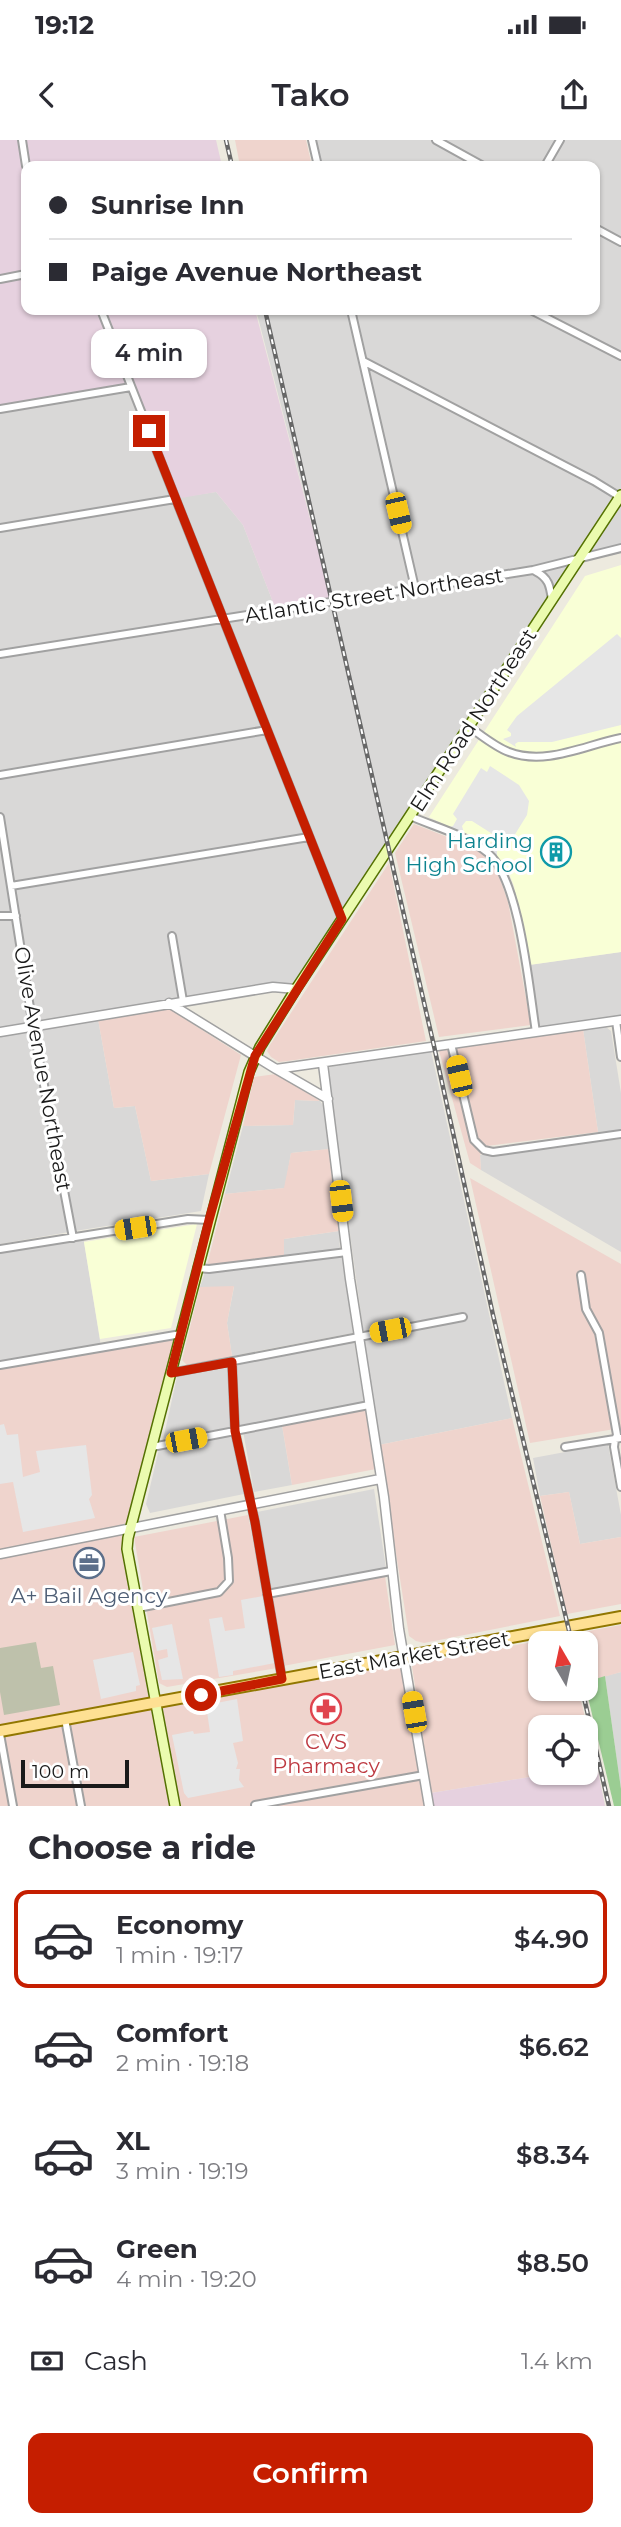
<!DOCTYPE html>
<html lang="en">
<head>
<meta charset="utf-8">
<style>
  :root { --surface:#fff; --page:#f7f7f7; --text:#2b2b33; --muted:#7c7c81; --line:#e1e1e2; --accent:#c51e00 }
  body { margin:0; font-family:Montserrat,sans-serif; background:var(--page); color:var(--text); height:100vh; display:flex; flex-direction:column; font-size:26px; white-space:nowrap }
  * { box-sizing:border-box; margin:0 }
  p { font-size:23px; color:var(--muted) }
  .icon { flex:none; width:38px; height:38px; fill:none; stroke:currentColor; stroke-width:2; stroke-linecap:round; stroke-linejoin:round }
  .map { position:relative; height:1666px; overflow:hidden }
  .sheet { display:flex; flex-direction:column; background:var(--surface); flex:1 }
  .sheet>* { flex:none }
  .top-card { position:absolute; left:21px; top:21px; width:579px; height:154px; border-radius:14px; box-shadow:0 2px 5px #0004; display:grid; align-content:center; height:154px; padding:0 28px; background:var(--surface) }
  .needle { width:46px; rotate:351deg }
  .tools { position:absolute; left:528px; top:1491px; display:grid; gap:14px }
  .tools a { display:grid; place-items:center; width:70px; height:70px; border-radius:14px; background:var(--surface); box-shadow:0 2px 5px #0004; font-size:35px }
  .scale { position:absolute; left:21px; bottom:18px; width:108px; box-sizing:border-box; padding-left:7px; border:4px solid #1a1a1a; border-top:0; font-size:19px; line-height:24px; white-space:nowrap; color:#1a1a1a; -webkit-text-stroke:5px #fff; paint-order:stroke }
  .end { position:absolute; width:32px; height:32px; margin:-16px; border:9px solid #c51e00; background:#fff; box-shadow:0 0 0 4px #fff }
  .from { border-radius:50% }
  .bubble { position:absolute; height:49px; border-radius:14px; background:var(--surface); box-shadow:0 2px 5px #0004; font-size:23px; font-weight:600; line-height:49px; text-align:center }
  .car { position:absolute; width:21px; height:42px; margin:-21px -10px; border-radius:9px; box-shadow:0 0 5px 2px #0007; background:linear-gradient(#f5c518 24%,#345 0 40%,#f5c518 0 76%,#345 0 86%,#f5c518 0) }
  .top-card b { display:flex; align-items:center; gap:24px; height:66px; font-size:26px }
  .top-card b+b { border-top:2px solid var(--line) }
  .top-card i { width:18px; height:18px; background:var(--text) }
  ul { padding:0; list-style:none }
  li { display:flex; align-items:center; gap:21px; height:98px; margin:0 14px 10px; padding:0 14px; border:4px solid transparent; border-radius:14px }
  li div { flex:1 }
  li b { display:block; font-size:26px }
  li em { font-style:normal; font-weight:600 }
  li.active { border-color:var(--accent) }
  li>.icon { width:63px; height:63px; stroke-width:1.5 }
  h2 { padding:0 28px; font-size:32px; line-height:84px }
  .pay { display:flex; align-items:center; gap:18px; height:77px; padding:0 28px; font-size:26px }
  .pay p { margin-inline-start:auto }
  .button { display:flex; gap:14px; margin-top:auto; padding:14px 28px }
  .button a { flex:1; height:80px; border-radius:14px; background:var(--accent); color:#fff; font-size:28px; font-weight:600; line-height:80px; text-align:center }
  .status { display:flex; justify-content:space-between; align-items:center; height:49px; padding:0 35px; background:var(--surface); direction:ltr }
  .status svg { height:19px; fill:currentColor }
  header { display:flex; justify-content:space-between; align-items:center; height:91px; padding:0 28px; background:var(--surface); font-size:32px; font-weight:600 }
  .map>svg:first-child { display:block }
  .residential { fill:#d9d8d7 }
  .commercial { fill:#efd4cd }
  .industrial { fill:#e6d1df }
  .education { fill:#f9ffd6 }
  .construction { fill:#bec1ab }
  .forest { fill:#9bcd93 }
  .parking { fill:#e6e6e6 }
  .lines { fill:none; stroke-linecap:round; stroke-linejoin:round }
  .minor-casing { stroke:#a1a1a1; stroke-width:10 }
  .tertiary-casing { stroke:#a1a1a1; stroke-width:11 }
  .secondary-casing { stroke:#547102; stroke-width:12 }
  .primary-casing { stroke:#917700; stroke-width:14 }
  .minor { stroke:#fff; stroke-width:6 }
  .tertiary { stroke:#fff; stroke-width:8 }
  .secondary { stroke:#ebfbaf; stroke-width:9 }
  .primary { stroke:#fee093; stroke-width:10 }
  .rail-casing { stroke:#686868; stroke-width:4.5 }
  .rail { stroke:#fff; stroke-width:2; stroke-dasharray:5; stroke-linecap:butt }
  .route { stroke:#c51e00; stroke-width:9 }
  .labels { text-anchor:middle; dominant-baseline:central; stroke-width:6; stroke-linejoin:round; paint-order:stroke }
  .street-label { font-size:21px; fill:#1a1a1a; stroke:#fff }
  .culture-label { font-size:21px; fill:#0d838f; stroke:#fff; text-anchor:end }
  .service-label { font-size:21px; fill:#4e5e75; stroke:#fff }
  .health-label { font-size:21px; fill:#be3a42; stroke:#fff }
</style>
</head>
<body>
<div class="status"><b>19:12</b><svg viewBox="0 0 49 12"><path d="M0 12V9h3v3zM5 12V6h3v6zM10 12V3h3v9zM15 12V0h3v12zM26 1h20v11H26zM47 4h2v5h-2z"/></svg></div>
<header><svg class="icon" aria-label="back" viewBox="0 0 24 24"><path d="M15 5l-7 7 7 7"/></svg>Tako<svg class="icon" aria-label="share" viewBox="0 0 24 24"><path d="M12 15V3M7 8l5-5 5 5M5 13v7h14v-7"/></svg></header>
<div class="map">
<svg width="621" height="1666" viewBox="0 0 621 1666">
  <rect width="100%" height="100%" fill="#edeadf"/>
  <path class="residential" d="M312,0h309v408l-42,13 -283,428 -17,-2 -279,45v-623l131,-22 44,111 41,-6 27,33 33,85 56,-9 -76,-291h339v-144h-277z
    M621,812v106l-5,-37 -80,11 -7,-67z
    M98,879l16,89 21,-2 16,75 58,-7 -8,37 -126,20 -37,-201z
    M606,887l5,4 10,62v37l-23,2 -15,-103z
    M29,891l40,201 -69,12v-208z
    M431,911l81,367 -133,27 -52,-378z
    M295,960l25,1 5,7 4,41 -38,4 -6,35 -60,6 18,-68 50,-1z
    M621,999v113l-140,-82 -1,-15z
    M339,1091l1,19 -56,8v-19z
    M83,1096l18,111 -101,18v-116z
    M342,1116l11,77 -121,23 -5,-33 7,-36h-34l5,-15z
    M354,1201l10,61 -125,24 -2,-62z
    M230,1226l2,62 -64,14 -5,-2 14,-63z
    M282,1285l10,60 -38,7 -11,-61z
    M233,1294l11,60 -94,19 -4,-9 13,-55z
    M608,1304l13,71v22l-41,7 -11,-52 -29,4 -7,-38z
    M374,1349l12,79 -117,22 -12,-78z
    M621,1532v117l-16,-113z"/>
  <path class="commercial" d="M235,0h71l6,26h-72z
    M414,684l64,25 20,24 10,29 23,123 -92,12 -44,-184z
    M389,723l37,178 -138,20 -9,1 -8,-5 -4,-6 3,-6z
    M168,868l73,47 -32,119 -58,7 -16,-75 -21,2 -16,-89z
    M583,889l15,103 -111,14 -7,9 1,15 -11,-7 -31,-112z
    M276,934l44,27 -25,-1 -2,25 -50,1 11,-49z
    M329,1009l10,82 -55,8v19l-71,8 -6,-1 18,-71 59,-6 7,-35z
    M470,1038l151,86v164l-91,15z
    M234,1146l-7,37 5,33 -45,9 -5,-5 18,-73z
    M181,1194l-53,204 27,164 249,-46 25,150h-429v-441z
    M366,1269l10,60 -84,16 -10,-60z
    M512,1278l48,198 -136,27 -8,-2 -7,-5 -30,-191z
    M569,1352l11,52 41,-7v67l-54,10 -27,-118z
    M248,1375l29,153 -110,19 -8,-4 -25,-146z
    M385,1436l10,69 -112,21 -12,-69z
    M621,1485v47l-35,10v-39h-11l-2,-9z
    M565,1496l2,7h-26v46h37l19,77 -11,2v-41h-45v46h14l-124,20 -19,-127 2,-2z"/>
  <path class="industrial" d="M0,0h216l6,26h-196v144h229l77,292 -56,8 -33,-85 -27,-33 -41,7 -44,-112 -131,22z
    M597,1626l8,40h-172l-2,-13 124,-20h31v-5z"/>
  <path class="education" d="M621,425v387l-92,13 -15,-79 -8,-20 -22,-22 -55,-27 156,-241z
    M197,1084l-26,104 -71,11 -16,-97z"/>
  <path class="construction" d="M36,1502l5,26 12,-2 7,39 -56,10 -4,-23v-44z"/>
  <path class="forest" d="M605,1536l16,113v17h-7l-28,-117v-7z"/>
  <path class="parking" d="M617,494l4,4v87l-69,17h-34l-3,2 1,3 -13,-8 8,-3v-3l-4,-3 10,-14z
    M490,626l29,19 10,16 -2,14 -18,29 -6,-2 -6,9v5l-12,-11 8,-3 1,-7 -22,-14h-6l-4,5 3,10 -19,-8 7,-2 4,-7 -4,-5 28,-46 6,4z
    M4,1284l3,11 11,-1 5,43 17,-5 -4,-21 50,-6 6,50 -3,4 6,19 -72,14 -10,-50 -13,2v-59z
    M263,1456l12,67 -42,8v4l-14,2 -10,-58 13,-2 3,14 20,-3 -4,-28z
    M172,1484l11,55 -21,1 -4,-20 10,-3 -1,-8 -10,2 -5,-23z
    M133,1512l7,33 -4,1v5l-35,8 -8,-39z
    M237,1559l6,42 -10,2 5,20 -2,6h4l-1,11 5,7 -56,11 -4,-5 -12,-58 21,-4 1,3 16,-2 -4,-27z"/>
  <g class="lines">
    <g class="minor-casing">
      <path id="minor" d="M22,0l4,26
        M312,0l6,26
        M436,0l47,26
        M545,26l15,-26
        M595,88l26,14
        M0,139l26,-5
        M101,170l241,609
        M351,170l64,278
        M531,170l90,46
        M363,221l231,120 26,16
        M0,269l131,-22
        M0,388l175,-29
        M535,431c14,7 15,15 17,29
        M0,514l533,-84 88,-22
        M468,586c13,9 27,21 41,26 37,14 76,-7 112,-14
        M0,635l267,-45
        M410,676c25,11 57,19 78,37 32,27 41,136 48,179
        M0,677l33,210 40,211
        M11,746l298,-49
        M0,776h16
        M172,796l11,65
        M616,881l5,36
        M451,904l23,96 10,10 9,2 128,-18
        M0,1109l188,-30 21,1
        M197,1128l12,1 138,-17
        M232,1222l3,69 20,91 27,157
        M0,1225l181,-31
        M171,1233l292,-56
        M621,1298l-6,1 -1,8 7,40
        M152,1307l217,-42
        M565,1307l50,-8 2,-4 -18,-102 -13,-24 -5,-34
        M267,1454l124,-23
        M138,1468l81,-16 10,-11 -1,-23 -8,-48
        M65,1579l16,87
        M0,1594l13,72
        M255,1665l169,-30"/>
    </g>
    <g class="tertiary-casing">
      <path id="tertiary" d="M169,863l107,66 345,-49
        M0,892l273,-45 23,2
        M323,924l27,215 34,218 15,132 30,177
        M276,929l52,30
        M0,1414l380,-75"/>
    </g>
    <g class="secondary-casing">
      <path id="secondary" d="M175,1666l-48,-257 1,-11 121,-466 11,-25 36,-58 325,-494"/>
    </g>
    <g class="primary-casing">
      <path id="primary" d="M0,1591l621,-114"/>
    </g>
    <use href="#minor" class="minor"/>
    <use href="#tertiary" class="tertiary"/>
    <use href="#secondary" class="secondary"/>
    <use href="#primary" class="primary"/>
    <g class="rail-casing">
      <path id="rail" d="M226,0l6,26
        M265,170l169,736 59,269 79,328
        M582,1549l27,117"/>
    </g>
    <use href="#rail" class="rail"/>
  </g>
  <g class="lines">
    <path class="route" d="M149,291l193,488 -87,137 -46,164 -38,153 61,-11 3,69 20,91 27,157 -81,16"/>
  </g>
  <defs>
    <g id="building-ring" transform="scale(1.575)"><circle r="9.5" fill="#fff" stroke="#0f9aa8" stroke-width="1.5"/><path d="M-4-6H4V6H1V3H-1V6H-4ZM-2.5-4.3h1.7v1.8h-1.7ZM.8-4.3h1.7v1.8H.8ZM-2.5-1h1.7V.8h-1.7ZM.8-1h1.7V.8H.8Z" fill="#0f9aa8"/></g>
    <g id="office-ring" transform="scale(1.575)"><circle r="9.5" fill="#fff" stroke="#5c6f8a" stroke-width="1.5"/><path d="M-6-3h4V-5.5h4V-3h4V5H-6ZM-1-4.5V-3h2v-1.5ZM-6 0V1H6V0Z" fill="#5c6f8a"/></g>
    <g id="pharmacy-ring" transform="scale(1.575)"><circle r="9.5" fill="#fff" stroke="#e0444e" stroke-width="1.5"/><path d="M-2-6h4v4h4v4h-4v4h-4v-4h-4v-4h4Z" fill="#e0444e"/></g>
  </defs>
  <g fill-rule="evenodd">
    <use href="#building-ring" x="556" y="712"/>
    <use href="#office-ring" x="89" y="1423"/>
    <use href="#pharmacy-ring" x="326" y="1569"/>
  </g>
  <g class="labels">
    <g class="street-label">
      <text transform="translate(374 455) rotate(-9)">Atlantic Street Northeast</text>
      <text transform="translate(473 580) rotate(-57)">Elm Road Northeast</text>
      <text transform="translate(43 929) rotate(80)">Olive Avenue Northeast</text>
      <text transform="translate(414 1515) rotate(-10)">East Market Street</text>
    </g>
    <g class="culture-label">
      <text x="533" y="700">Harding<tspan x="533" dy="24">High School</tspan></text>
    </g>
    <g class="service-label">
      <text x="89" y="1455">A+ Bail Agency</text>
    </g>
    <g class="health-label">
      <text x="326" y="1601">CVS<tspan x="326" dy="24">Pharmacy</tspan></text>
    </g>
  </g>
</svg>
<div class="tools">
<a><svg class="needle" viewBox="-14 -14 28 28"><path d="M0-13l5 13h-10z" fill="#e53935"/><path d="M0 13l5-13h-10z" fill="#7c7c81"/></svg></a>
<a><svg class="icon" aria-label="locate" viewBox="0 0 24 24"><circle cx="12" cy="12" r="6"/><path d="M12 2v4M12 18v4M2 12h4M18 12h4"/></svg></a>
</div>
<div class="scale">100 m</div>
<i class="end from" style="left:201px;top:1555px"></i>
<i class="end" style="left:149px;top:291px"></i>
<div class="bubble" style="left:91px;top:189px;width:116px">4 min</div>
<i class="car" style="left:398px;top:373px;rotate:167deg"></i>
<i class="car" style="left:459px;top:936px;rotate:347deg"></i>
<i class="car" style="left:341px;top:1061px;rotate:173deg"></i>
<i class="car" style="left:135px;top:1088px;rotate:261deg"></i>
<i class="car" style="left:390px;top:1190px;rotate:259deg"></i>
<i class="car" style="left:186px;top:1300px;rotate:79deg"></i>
<i class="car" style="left:414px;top:1572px;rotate:350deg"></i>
<div class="top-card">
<b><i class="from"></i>Sunrise Inn</b>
<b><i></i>Paige Avenue Northeast</b>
</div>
</div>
<section class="sheet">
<h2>Choose a ride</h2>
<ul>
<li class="active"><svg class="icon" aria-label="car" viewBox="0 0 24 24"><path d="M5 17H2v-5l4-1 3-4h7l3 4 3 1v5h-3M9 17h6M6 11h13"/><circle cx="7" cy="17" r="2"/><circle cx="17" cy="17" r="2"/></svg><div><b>Economy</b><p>1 min · 19:17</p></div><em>$4.90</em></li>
<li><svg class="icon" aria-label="car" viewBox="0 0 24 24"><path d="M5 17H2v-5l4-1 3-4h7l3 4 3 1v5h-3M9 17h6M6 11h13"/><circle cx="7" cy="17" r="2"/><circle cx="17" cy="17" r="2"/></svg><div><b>Comfort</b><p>2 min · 19:18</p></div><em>$6.62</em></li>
<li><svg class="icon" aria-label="car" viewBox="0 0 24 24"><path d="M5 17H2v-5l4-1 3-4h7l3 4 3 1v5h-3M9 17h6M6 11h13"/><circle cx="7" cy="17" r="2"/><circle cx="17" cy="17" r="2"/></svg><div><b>XL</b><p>3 min · 19:19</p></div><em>$8.34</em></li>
<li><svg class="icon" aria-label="car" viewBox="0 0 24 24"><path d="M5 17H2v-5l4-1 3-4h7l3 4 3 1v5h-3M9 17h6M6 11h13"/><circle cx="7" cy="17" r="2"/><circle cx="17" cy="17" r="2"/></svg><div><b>Green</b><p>4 min · 19:20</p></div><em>$8.50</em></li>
</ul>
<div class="pay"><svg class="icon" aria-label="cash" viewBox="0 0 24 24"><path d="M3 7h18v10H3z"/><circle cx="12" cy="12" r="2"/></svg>Cash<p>1.4 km</p></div>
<div class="button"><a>Confirm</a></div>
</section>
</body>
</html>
